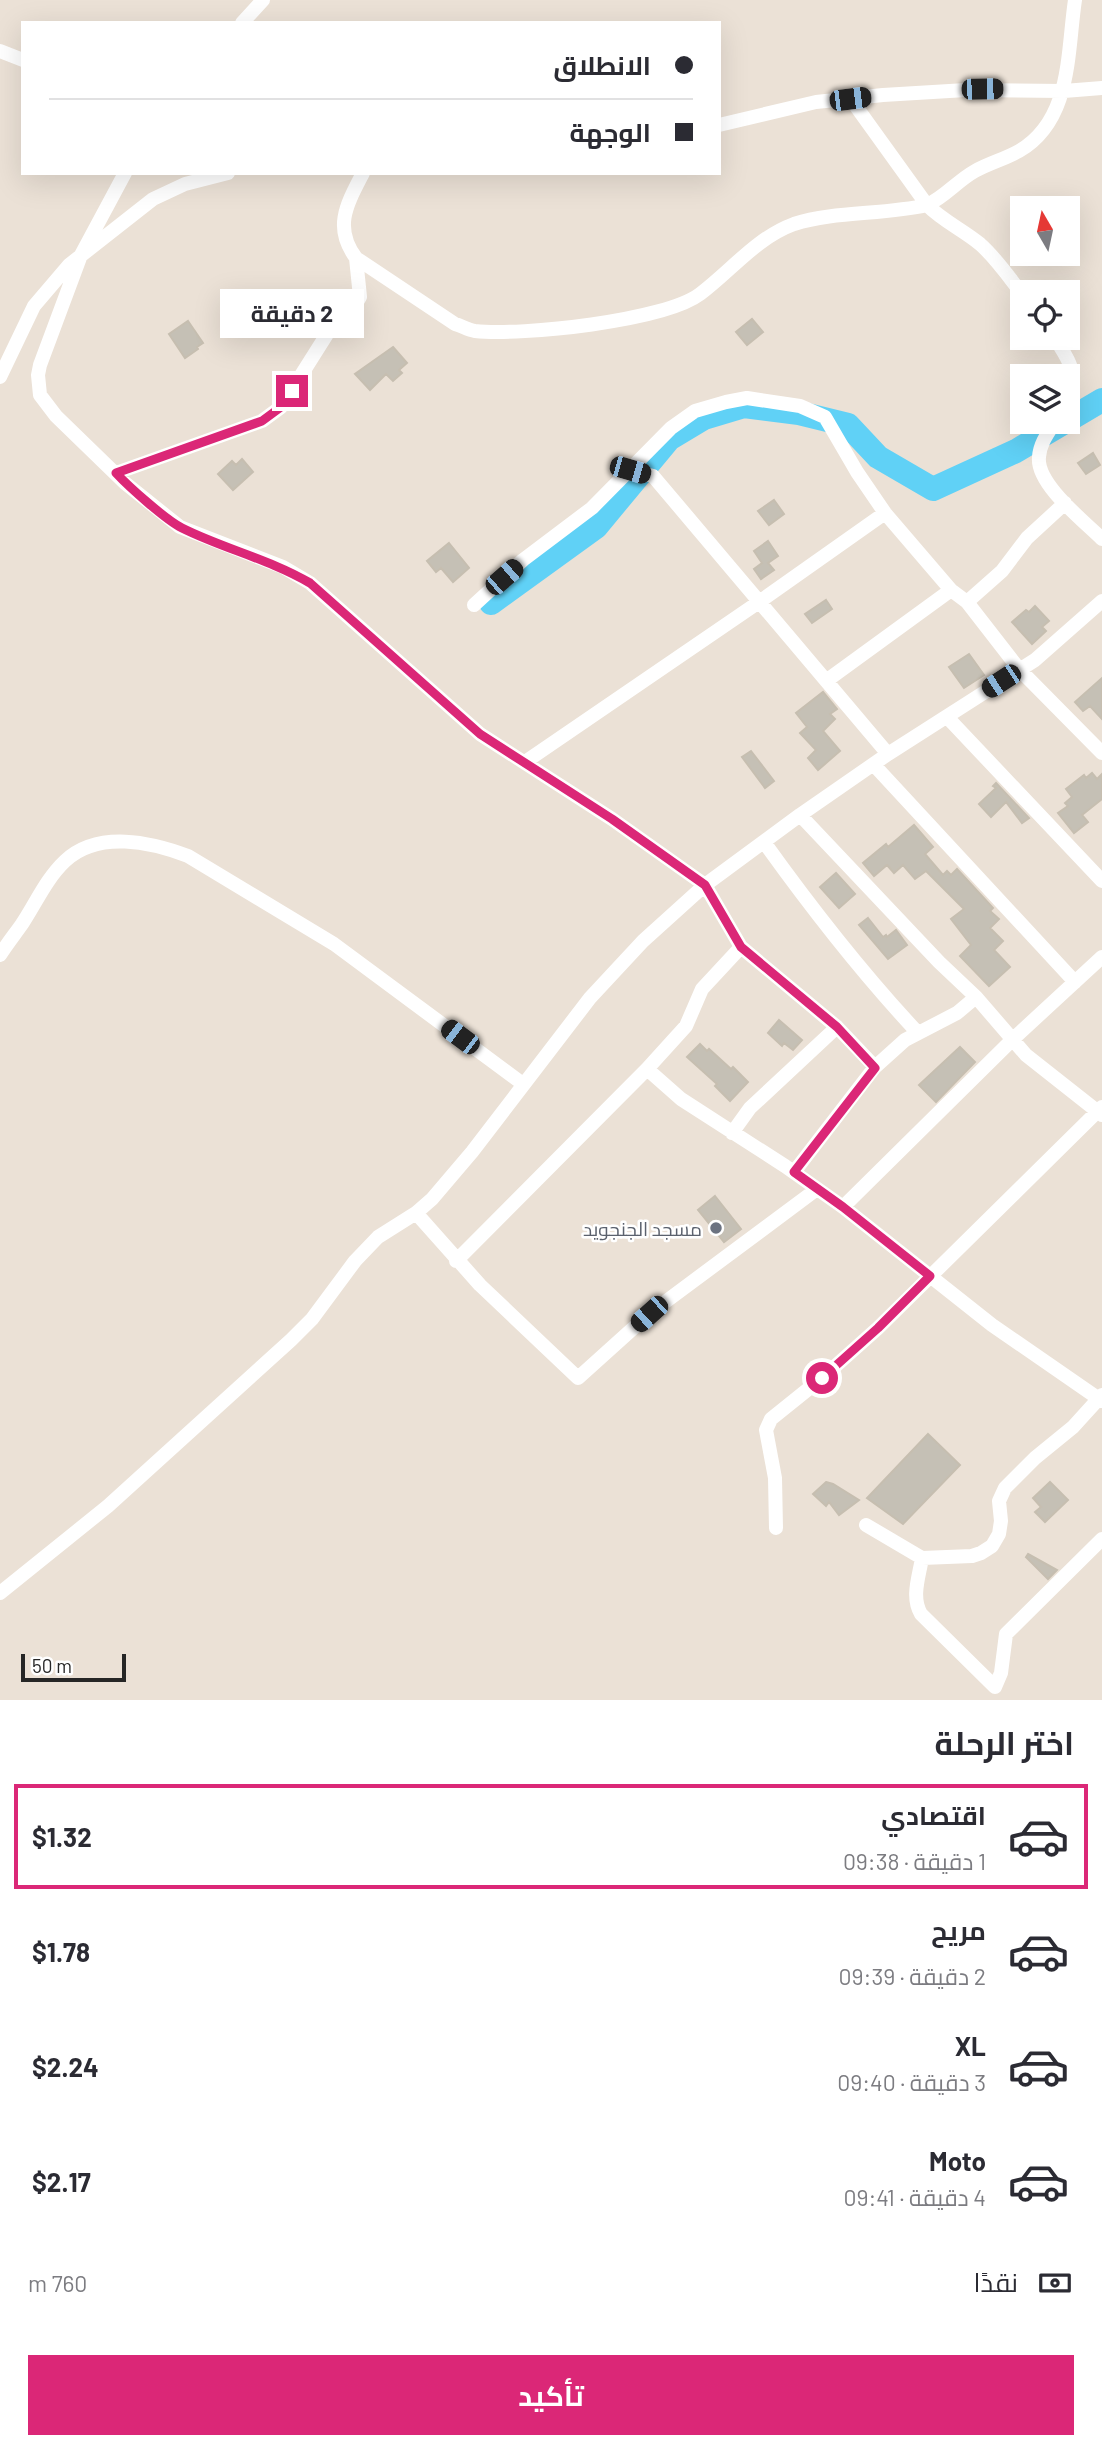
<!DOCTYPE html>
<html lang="ar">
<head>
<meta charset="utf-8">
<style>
  :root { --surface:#fff; --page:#f7f7f7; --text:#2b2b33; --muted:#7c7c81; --line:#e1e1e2; --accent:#db2777 }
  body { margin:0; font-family:Barlow,Cairo,sans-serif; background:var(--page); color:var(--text); direction:rtl; height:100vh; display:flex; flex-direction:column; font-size:26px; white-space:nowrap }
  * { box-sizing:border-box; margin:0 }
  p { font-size:23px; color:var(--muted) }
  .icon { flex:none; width:38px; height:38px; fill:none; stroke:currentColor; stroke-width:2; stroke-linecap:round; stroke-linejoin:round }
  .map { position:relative; height:1700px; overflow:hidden; direction:ltr }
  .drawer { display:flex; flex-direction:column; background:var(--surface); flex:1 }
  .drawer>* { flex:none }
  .banner { position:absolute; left:21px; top:21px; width:700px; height:154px; border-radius:0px; box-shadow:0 7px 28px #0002; direction:rtl; display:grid; align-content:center; height:154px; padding:0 28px; background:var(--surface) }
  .needle { width:46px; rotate:351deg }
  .tools { position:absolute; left:1010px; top:196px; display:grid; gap:14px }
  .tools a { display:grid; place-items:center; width:70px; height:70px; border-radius:0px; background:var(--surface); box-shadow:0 7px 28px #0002; font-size:35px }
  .scale { position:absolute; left:21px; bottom:18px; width:105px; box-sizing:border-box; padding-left:7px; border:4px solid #262626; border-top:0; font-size:19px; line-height:24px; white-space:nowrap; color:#262626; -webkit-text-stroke:5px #fff; paint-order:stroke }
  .end { position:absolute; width:32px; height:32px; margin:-16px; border:9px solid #db2777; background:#fff; box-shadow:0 0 0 4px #fff }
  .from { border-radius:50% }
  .bubble { position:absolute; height:49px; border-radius:0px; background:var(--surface); box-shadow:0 7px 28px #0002; font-size:23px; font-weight:700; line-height:49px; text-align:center; direction:rtl }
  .car { position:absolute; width:21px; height:42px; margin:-21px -10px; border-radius:9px; box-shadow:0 0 5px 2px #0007; background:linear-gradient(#222 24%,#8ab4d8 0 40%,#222 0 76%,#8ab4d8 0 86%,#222 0) }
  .banner b { display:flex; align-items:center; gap:24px; height:66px; font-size:26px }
  .banner b+b { border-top:2px solid var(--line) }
  .banner i { width:18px; height:18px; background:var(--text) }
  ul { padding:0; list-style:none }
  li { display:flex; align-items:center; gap:21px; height:105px; margin:0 14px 10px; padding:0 14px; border:4px solid transparent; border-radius:0px }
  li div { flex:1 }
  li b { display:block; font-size:26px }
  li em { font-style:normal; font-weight:700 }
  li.selected { border-color:var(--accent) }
  li>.icon { width:63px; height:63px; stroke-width:1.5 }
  h2 { padding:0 28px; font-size:32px; line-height:84px }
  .pay { display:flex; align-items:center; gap:18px; height:77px; padding:0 28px; font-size:26px }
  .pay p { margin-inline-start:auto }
  .action { display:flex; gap:14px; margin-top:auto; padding:14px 28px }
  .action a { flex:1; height:80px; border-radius:0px; background:var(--accent); color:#fff; font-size:28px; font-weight:700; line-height:80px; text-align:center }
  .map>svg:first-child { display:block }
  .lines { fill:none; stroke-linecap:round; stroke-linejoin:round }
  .river { stroke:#60d1f6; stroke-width:24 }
  .building { fill:#c5c0b5; stroke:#c6beb0; stroke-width:2 }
  .minor { stroke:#fff; stroke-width:14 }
  .route { stroke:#db2777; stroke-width:9 }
  .worship-dot { fill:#6b7280; stroke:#fff; stroke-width:2.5 }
  .labels { text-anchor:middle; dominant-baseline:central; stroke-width:5; stroke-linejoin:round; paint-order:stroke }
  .worship-label { font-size:19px; fill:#5b616d; stroke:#fff; text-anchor:end }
</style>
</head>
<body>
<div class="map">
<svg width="1102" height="1700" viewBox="0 0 1102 1700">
  <rect width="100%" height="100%" fill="#ebe1d6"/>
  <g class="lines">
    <path class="river" d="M491,603l105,-76 73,-88 35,-21 40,-12 55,7 49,12 30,32 55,32 83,-38 86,-51"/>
  </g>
  <path class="building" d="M752,319l11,13 -16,13 -11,-13z
    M188,321l15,22 -6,4 1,2 -13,9 -16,-24z
    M393,347l14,16 -8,7 3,3 -9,8 -7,-7 -16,16 -15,-16z
    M1093,453l7,12 -14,9 -8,-11z
    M242,459l11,13 -20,18 -15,-16 14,-13 4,4z
    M774,500l10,14 -15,11 -11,-14z
    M768,541l10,15 -10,7 6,7 -13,9 -7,-10 8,-6 -8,-12z
    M449,543l20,25 -16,14 -12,-14 -5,4 -9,-11z
    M826,600l6,9 -20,14 -7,-9z
    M1035,606l14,15 -7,6 4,4 -14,13 -20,-22 14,-12 3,2z
    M969,654l15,21 -20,13 -15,-21z
    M1102,678v41l-12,-13 -7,5 -8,-9z
    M823,692l14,17 -7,5 5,5 -12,12 17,20 -22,19 -10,-12 8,-8 -16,-17 7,-6 -11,-14z
    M751,751l23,30 -9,7 -23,-31z
    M1092,773l5,6 5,-5v25l-20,16 6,7 -14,11 -16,-20 10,-7 -3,-3 7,-6 -6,-8 18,-14 2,3z
    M996,783l33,35 -7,5 -16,-21 -15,15 -12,-13 17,-16 -3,-2z
    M914,825l19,22 -8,7 18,21 4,-4 4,4 6,-6 36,39 -3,3 9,8 -9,9 13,13 -9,9 16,17 -21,19 -29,-30 11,-11 -20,-26 13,-10 -38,-38 -11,8 -12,-14 -9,8 -7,-8 -13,11 -11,-13 23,-19 2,3z
    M836,873l19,21 -16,14 -19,-21z
    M868,918l15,19 3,-2 1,2 9,-7 11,15 -19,14 -29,-34z
    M779,1020l23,20 -9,10 -9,-7 -2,3 -14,-13z
    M700,1044l7,7 2,-2 22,20 2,-2 15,15 -18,19 -15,-15 2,-2 -30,-27z
    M960,1047l15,15 -39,40 -17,-17z
    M715,1196l26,33 -17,13 -26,-32z
    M928,1434l32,31 -57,59 -36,-26z
    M826,1482l7,2 26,16 -20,15 -10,-13 -3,4 -13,-12z
    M1050,1482l18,18 -23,22 -10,-10 6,-5 -8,-9z
    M1028,1554l29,16 -9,9 -22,-22z"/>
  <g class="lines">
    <path class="minor" d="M242,23l21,-23
      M0,51l23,9
      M850,98l77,107c16,16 36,25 53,39 16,14 29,33 42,50
      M719,125l97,-23 67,-7 83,-5 98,1 38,-3
      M125,173l-44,82 -41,110 -2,10 2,20 16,21 69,67 55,44 103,40 27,16 170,151 132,85 93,66 36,62 96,80 38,40 -81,105
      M363,173c-16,31 -30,54 -7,85l99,66c7,2 13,6 20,7 47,5 189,-10 225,-37 32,-24 56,-56 94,-70 40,-13 91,-9 133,-19 18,-8 30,-24 48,-34 14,-8 30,-12 44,-20 53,-31 48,-98 56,-151
      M1055,338c13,22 23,31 13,57
      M0,377l34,-71 35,-41 84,-66 32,-15 43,-11
      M1055,422c-7,11 -15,21 -16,35 -3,27 45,64 63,82
      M630,470l23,6 235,278
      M116,473l146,-52 19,-14 48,-76 25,-24 6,-10 -4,-39
      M967,602l35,-31 25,-33 38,-35
      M474,605l49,-45 69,-52 79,-80 24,-17 31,-9 21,-4 53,8 25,11 32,55 28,41 66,77 16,12 52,67 83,84
      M826,681l125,-91
      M947,717l155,164
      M525,762l234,-160 126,-89
      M874,765l201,217
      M800,815l139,147 37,35 50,58 76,60
      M764,842c48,67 98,131 154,191
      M0,955c7,-11 15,-21 22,-31 14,-21 24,-45 43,-63 33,-31 86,-19 123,-5l146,88 189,140
      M875,1067l30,-27 52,-27 19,-16
      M647,1069l34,30 104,67 58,41 149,118 110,76
      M732,1133l18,-25 87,-81
      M843,1207l170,-168 89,-82
      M416,1213l64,72 98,93 71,-64 168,-125
      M456,1261l191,-192 39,-43 16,-37 39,-42
      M866,1525l56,33 50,-2 9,-3 11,-7 7,-12 2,-13 -2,-20 6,-13 30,-30 38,-31 29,-32
      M776,1528l-1,-50 -9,-48 5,-11 51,-41 56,-50 224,-221
      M922,1558c-3,19 -11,39 -1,56l74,73 6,-14 5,-39 96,-95
      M0,1593l108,-87 183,-166 21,-21 43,-58 23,-24 38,-24 16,-14 40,-47 118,-154 53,-57 62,-56 95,-70 88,-61 147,-94 67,-59"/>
  </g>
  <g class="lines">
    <path class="route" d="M292,391l-11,16 -19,14 -146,52c13,14 50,47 66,55 42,21 87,31 128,55l170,151 132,85 93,66 36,62 96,80 38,41 -81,104 49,35 87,69 -52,52 -56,50"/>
  </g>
  <circle class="worship-dot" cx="716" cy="1228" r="7"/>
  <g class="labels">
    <g class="worship-label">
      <text x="702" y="1228">مسجد الجنجويد</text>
    </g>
  </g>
</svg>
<div class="tools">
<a><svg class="needle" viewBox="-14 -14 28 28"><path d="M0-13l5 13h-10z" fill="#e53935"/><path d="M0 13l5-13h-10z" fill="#7c7c81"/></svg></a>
<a><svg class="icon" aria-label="locate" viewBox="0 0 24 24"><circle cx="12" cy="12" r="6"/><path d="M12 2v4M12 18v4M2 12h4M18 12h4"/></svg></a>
<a><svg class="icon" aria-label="layers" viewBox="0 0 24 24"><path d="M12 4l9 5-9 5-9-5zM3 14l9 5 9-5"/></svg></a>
</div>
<div class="scale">50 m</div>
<i class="end from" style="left:822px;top:1378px"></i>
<i class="end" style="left:292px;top:391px"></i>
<div class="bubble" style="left:220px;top:289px;width:144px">2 دقيقة</div>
<i class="car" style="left:982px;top:89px;rotate:89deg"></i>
<i class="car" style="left:850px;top:99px;rotate:83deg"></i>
<i class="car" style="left:630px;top:470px;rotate:106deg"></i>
<i class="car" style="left:504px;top:577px;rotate:49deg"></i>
<i class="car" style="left:1001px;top:681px;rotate:237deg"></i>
<i class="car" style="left:460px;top:1037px;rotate:307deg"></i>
<i class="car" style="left:649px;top:1314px;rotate:228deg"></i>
<div class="banner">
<b><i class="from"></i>الانطلاق</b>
<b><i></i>الوجهة</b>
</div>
</div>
<section class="drawer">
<h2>اختر الرحلة</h2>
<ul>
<li class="selected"><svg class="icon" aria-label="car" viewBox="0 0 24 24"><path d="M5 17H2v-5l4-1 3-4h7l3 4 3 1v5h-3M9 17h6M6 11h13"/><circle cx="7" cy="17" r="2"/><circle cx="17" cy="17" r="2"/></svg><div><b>اقتصادي</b><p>1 دقيقة · 09:38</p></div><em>$1.32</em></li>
<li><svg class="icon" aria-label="car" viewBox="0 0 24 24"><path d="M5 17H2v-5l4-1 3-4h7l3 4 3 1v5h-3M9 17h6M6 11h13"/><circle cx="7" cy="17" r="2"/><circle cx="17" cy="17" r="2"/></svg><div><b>مريح</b><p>2 دقيقة · 09:39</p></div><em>$1.78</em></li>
<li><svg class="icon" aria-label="car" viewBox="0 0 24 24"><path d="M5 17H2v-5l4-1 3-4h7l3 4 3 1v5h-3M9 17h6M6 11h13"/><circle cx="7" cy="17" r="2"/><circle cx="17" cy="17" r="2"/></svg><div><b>XL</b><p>3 دقيقة · 09:40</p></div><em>$2.24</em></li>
<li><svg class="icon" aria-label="car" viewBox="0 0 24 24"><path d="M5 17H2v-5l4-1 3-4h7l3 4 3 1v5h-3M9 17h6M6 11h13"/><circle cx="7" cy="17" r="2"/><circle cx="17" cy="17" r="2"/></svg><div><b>Moto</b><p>4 دقيقة · 09:41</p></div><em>$2.17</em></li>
</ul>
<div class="pay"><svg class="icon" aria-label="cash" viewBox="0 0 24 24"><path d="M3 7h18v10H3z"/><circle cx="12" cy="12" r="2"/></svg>نقدًا<p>760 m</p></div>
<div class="action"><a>تأكيد</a></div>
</section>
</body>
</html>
